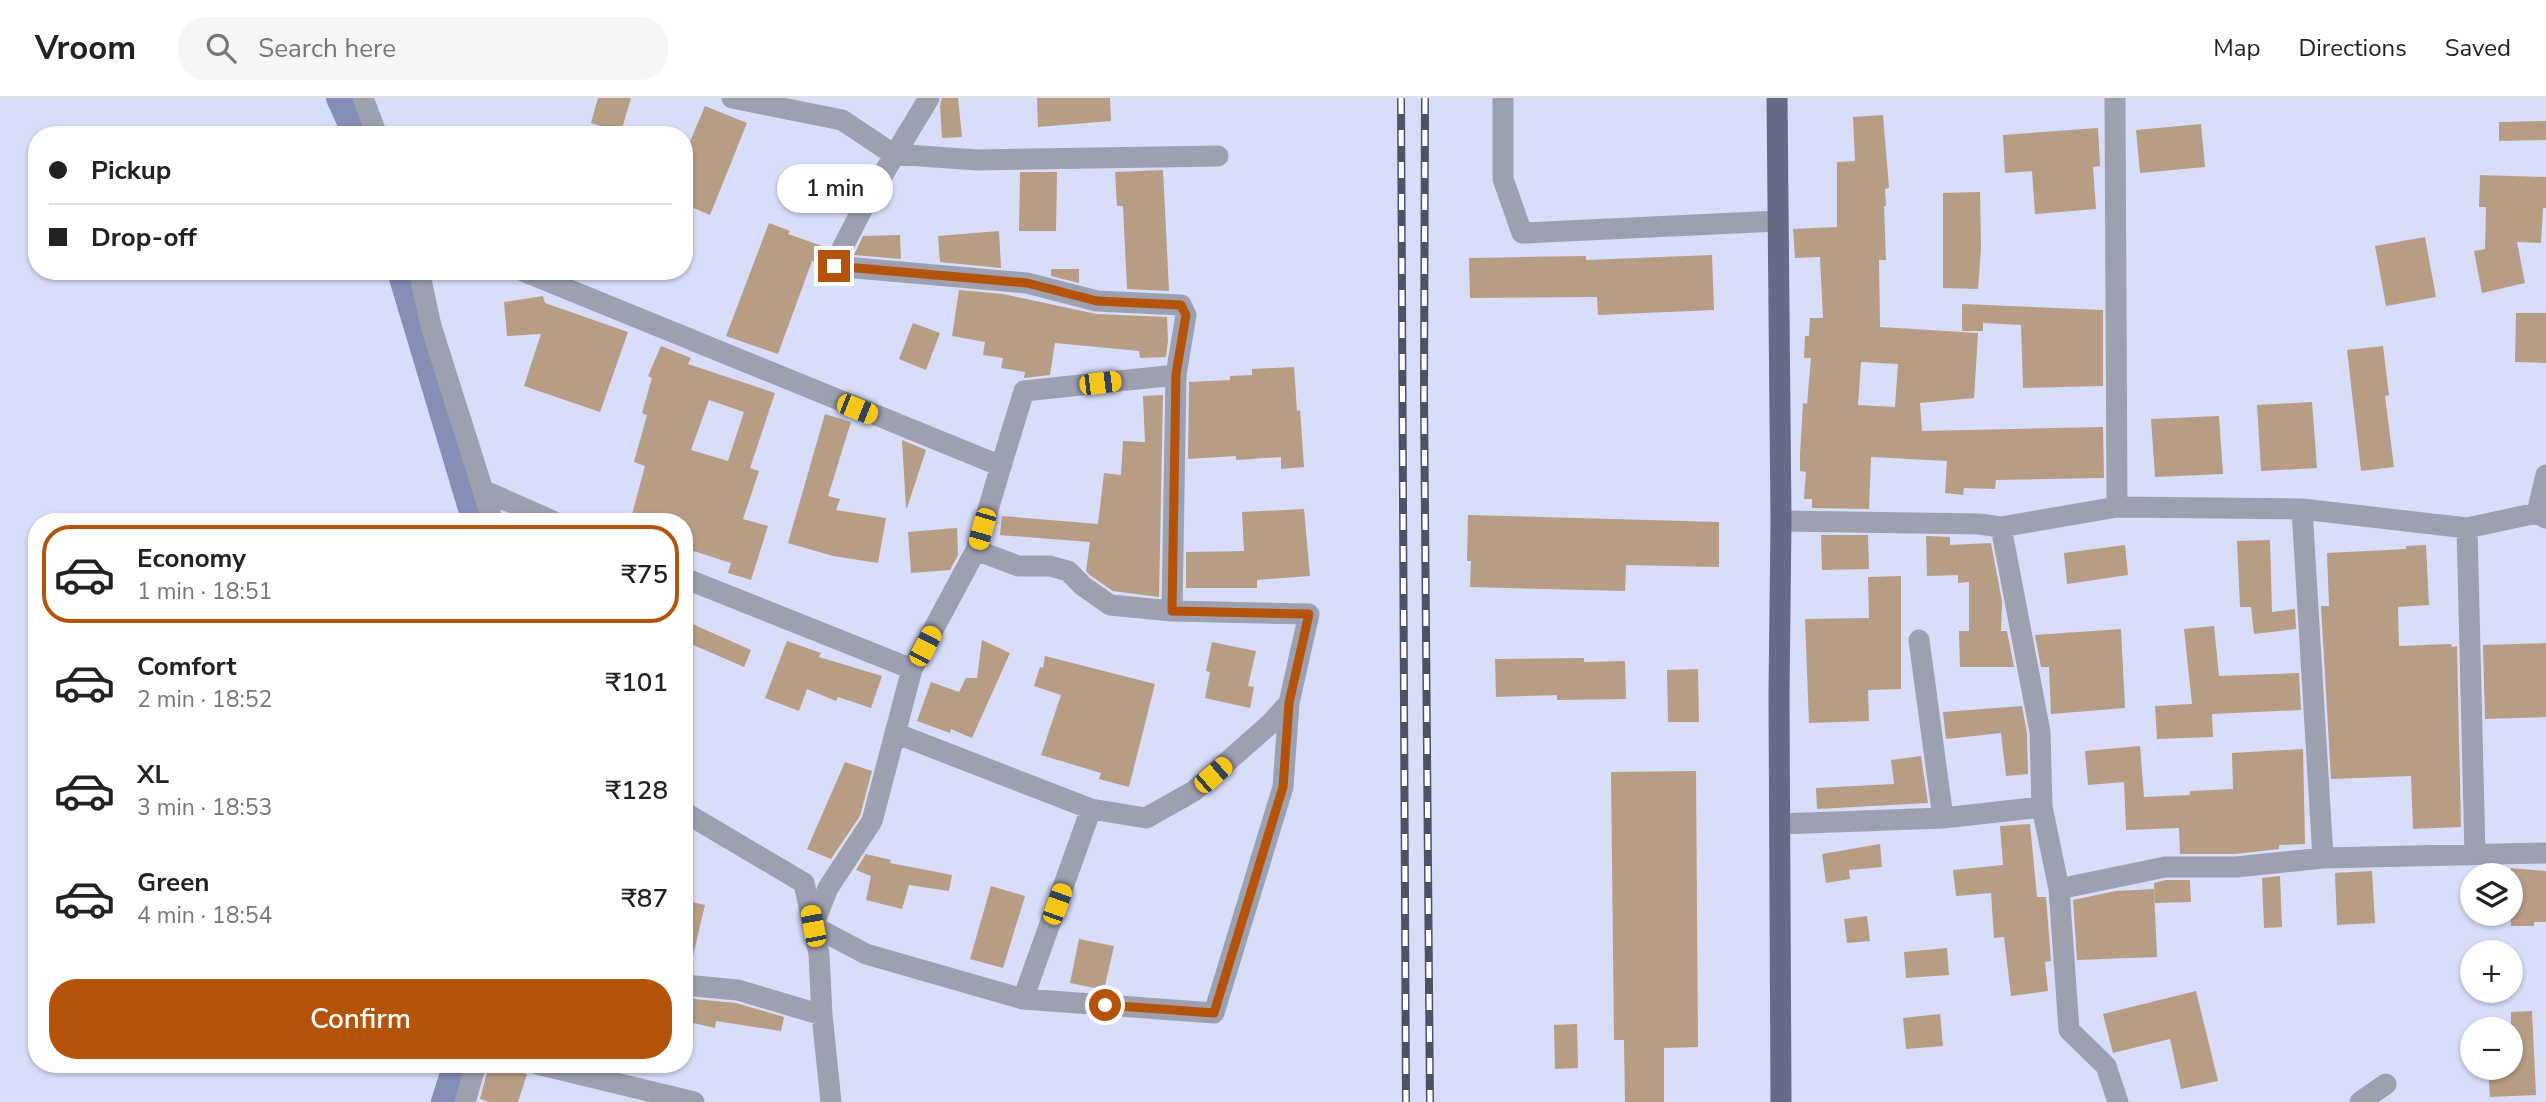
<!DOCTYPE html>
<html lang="en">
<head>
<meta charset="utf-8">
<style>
  :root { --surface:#fff; --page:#f6f6f6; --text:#222; --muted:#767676; --line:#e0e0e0; --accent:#b45309 }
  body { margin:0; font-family:"Nunito Sans",sans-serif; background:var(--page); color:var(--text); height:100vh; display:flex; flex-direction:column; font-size:26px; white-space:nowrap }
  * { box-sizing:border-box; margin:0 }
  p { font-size:23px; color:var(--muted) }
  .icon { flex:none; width:38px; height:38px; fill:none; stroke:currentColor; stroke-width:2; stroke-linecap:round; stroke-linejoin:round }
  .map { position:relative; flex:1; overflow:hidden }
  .drawer { position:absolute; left:28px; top:415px; width:665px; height:560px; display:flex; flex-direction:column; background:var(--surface); border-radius:28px; box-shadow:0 2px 5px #0004 }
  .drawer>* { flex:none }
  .banner { position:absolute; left:28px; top:28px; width:665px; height:154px; border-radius:28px; box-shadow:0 2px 5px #0004; display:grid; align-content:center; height:154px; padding:0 21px; background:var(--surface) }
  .buttons { position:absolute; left:2460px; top:765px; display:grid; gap:14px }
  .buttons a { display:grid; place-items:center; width:63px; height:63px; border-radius:50%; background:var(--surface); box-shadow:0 2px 5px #0004; font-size:35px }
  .end { position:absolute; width:32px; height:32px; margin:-16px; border:9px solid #b45309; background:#fff; box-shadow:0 0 0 4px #fff }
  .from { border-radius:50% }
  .bubble { position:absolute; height:49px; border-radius:24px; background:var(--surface); box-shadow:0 2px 5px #0004; font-size:23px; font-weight:600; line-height:49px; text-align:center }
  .car { position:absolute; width:21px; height:42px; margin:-21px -10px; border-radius:9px; box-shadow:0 0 5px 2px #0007; background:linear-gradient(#f5c518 24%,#345 0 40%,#f5c518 0 76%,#345 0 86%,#f5c518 0) }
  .banner b { display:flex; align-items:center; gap:24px; height:66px; font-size:26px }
  .banner b+b { border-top:2px solid var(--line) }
  .banner i { width:18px; height:18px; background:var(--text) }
  ul { padding:12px 0 0; list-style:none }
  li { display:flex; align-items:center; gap:21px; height:98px; margin:0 14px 10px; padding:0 7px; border:4px solid transparent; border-radius:28px }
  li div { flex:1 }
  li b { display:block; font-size:26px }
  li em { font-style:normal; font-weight:600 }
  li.selected { border-color:var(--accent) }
  li>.icon { width:63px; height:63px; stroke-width:1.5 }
  .button { display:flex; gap:14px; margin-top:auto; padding:14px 21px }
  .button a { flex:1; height:80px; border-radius:28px; background:var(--accent); color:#fff; font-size:28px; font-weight:600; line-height:80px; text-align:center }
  header { display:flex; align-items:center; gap:42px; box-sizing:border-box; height:98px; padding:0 35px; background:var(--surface); border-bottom:2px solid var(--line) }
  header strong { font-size:33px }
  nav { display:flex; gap:38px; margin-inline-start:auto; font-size:24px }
  .search { width:490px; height:63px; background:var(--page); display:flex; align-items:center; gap:18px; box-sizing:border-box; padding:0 24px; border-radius:28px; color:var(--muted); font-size:26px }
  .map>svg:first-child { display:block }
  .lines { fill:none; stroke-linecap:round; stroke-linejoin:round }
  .canal { stroke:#868db6; stroke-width:26 }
  .building { fill:#b79d83; fill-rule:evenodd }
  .minor { stroke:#9da0af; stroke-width:21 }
  .major { stroke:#676b85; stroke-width:21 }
  .rail-casing { stroke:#4f5262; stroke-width:8 }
  .rail { stroke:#fff; stroke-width:5; stroke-dasharray:16; stroke-linecap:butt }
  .route { stroke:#b45309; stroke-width:9 }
</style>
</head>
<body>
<header>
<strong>Vroom</strong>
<div class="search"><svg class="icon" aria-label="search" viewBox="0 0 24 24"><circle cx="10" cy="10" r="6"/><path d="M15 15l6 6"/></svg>Search here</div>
<nav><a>Map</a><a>Directions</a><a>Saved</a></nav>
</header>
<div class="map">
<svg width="2546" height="1004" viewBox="0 0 2546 1004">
  <rect width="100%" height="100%" fill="#d8ddf9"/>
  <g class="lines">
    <path class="canal" d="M339,0l17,37
      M400,173l75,251
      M444,1004l12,-38"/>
  </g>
  <path class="building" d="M598,0h33l-10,34 -30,-9z
    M942,0h16l4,39 -20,1 -2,-32z
    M1037,0h73l1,23 -73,6z
    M705,8l42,17 -37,92 -26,-11v-48z
    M1883,17l6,73 -4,1 1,17h-2l2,54h-7l1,67 98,6 -4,65 -54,5 2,28 181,-4 1,51 -108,2 -1,9 -31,-1 -1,7 -18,-2 2,-32 -76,-4 -2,52 -57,-1v-9h-8l2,-27 -6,-1v-16l3,-52 4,1 4,-46h-7l1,-22h4l1,-18h13l-3,-61 -25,1 -2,-29 44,-2v-65l18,-1 -2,-44zM1861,264l37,2 -3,43 -37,-2z
    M2546,23v19l-47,1v-19z
    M2201,26l4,43 -65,6 -4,-43z
    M2098,30l2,38 -7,1 3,42 -61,5 -3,-43 -27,2 -2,-38z
    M1163,72l6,121 -42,-2 -4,-83h-6l-2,-34z
    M1020,74h37l-1,59h-37z
    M2480,77l66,2v31h-3l-2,35 -24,-1 8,41 -43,10 -8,-42 11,-2 1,-42h-7z
    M1980,94l1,57 -3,40 -35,-1v-95z
    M769,125l21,8 -2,3 40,14 -7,13h-9l-34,93 -52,-18z
    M999,133l2,37 -61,-6 -2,-26z
    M900,137l1,24 -47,-4 9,-19z
    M2425,139l11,60 -50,9 -11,-60z
    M1712,157l2,55 -116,5 -1,-18 -127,1 -1,-40 117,-2v4z
    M1051,171h28v14l-28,-7z
    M959,192l44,4 93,20 71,3 1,24 -2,16 -26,1 -1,-7 -84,-8 -5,32 -26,3 1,-6 -24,-4 2,-10 -20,-3 2,-13 -33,-6z
    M543,198l2,7 83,29 -28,80 -76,-26 17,-52 -34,2 -3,-34z
    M1962,206l141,6v76l-80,2 -2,-63 -38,-2v8h-21z
    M2516,215h30v50l-31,-1z
    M913,225l27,10 -14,37 -27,-11z
    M661,248l30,12 -3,6 87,29 -25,75 9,3 -16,48 25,7 -17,54 -23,-7 3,-10 -47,-15v-26h-54l15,-56 -11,-4 13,-47 -5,-2 10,-35 -4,-2zM709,302l35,12 -16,49 -37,-11z
    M2383,248l6,49 -4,1 9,71 -33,4 -14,-121z
    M1294,269l3,44 3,-1 4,57 -23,2v-12l-45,3v-4l-48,3 1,-77 41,-2v-4l22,-1v-6z
    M1163,297l-4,202 -46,-6 -22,-15 -5,-5 4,-29 -90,-7 2,-19 96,8 6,-51 17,2 2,-34 22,1 -2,-46z
    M2312,304l5,66 -56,3 -4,-66z
    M825,316l26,8 -23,74 12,3 -4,11 50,8 -8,45 -45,-7 -45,-13z
    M2219,318l4,58 -68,3 -4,-58z
    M902,342l24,10 -19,58h-1z
    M1304,411l6,67 -53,4v8h-71v-36l58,-1 -2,-39z
    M1468,417l251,7v45l-93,-2 -1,26 -155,-4 1,-26h-4z
    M957,430l1,27 -8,15 -39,3 -3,-41z
    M1821,437h47l1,34 -47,1z
    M1926,438l24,1v8l41,-2 11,58 -1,30h6l7,36h-54l-1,-36h10v-49l-11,1v-8l-31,1z
    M2270,442l2,72 23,-3 1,20 -42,5 -3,-27h-11l-3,-66z
    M2125,447l3,30 -61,9 -3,-31z
    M2426,447l3,60 -31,2 1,39 52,-2 1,3 5,-1 4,181 -48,2 -2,-53 -80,3 -10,-173h8l-2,-53 79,-4v-3z
    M1901,478v113l-33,1 1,31 -60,2 -4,-104 64,-1 -1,-41z
    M690,525l61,27 -7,17 -60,-26z
    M2214,528l5,50 80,-3 2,37 -89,4 1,23 -56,2 -2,-33 37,-2 -8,-75z
    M2121,531l4,79 -74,6 -2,-47h-8l-6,-32z
    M982,542l28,13 -38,85 -21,-9 -1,4 -33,-12 14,-39 28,10 7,-14h11z
    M787,543l34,12 -2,4 63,19 -11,32 -33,-11 -2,4 -29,-12 -8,22 -34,-13z
    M1212,544l44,9 -8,35 6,1 -4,21 -45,-10 5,-26 -4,-1z
    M2546,545v74l-61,2 -2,-74z
    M1045,558l110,28 -26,103 -30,-8 2,-6 -60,-18 20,-60 -27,-9 6,-19 3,1z
    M1584,560v4l41,-1 1,38 -69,1v-5l-61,2 -1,-38z
    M1698,571l1,53h-31l-1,-52z
    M2022,608l5,27 1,41 -22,2 -5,-43 -55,6 -3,-27z
    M2140,648l4,51 46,-2v-4l43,-2 -1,-36 71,-4 2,95 -26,1v4l-44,5h-55l-1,-26 -53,2 -2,-48 -36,3 -3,-34z
    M1921,658l7,47 -111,6 -1,-21 78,-4 -3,-24z
    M845,664l27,9 -12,45 -29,43 -24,-10z
    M1696,673l2,276 -34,1v54h-39l-1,-62h-10l-3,-268z
    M2030,726l7,73h9l5,64 -6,1 3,29 -37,5 -7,-59 -10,1 -3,-45 -35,3 -3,-26 50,-5 -3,-39z
    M1880,746l2,23 -33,3 1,9 -24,4 -4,-29z
    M866,756l25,6 -1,3 62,12 -3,16 -40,-6 -7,24 -36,-9 5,-24 -15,-6z
    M2511,770l35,3v51h-12v4h-23z
    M2372,773l3,52 -38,2 -2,-52z
    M2280,778l2,51 -18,1 -2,-50z
    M2166,782h24l1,22 -36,1 -1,-20z
    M991,788l34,10 -22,72 -33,-9z
    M2154,791l3,68 -80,3 -4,-60 43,-9z
    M684,802l21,5 -13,55 -8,-1z
    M1867,818l3,25 -23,2 -3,-24z
    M1079,841l35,7 -10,44 -34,-7z
    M1947,850l2,27 -43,3 -2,-26z
    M2196,893l22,90 -37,8 -11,-50 -57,14 -10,-39z
    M684,900l52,5 48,14 -3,14 -65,-10 -1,7 -31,-7z
    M2532,913l4,84 -46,2 -2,-29h23v-56z
    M1940,916l3,32 -37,3 -3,-31z
    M1577,926l1,44 -23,1 -1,-44z
    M489,966h7l31,10 -9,28h-28l-10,-3z"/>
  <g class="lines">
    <path class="minor" d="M363,0l14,37
      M732,0l110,22 51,34 84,6 241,-4
      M1503,0v81l19,54 256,-12
      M2115,0l2,409
      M419,173l12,55 62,196
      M523,173l478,195 23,-75 152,-16 10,-60 -5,-10 -84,-4 -70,-18 -194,-17 32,-62 64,-106
      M485,393l70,31
      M2302,411l21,349 223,-5
      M2537,415l9,-38
      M1781,423l198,3 22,3 116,-20 185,2 165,19 70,-15 9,5
      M2001,429l39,205 2,75 17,82 10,141 37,36 12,36
      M2467,430l8,326
      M976,452l42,16h32l18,5 15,15 27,19 62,6
      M684,480l228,91 64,-119 25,-84
      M1919,542l24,178
      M912,571l-40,152 -44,67 -15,38 53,28 157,45 191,14 69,-226 6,-84 20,-89 -137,-3 4,-236
      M895,635l196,76 55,9 48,-27 76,-67 19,-21
      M684,714l120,71 15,71 3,61 9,87
      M1780,726l163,-6 99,-11
      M2059,791l106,-22h71l87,-9
      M684,887l54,5 84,25
      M1023,901l68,-190
      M537,966l157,38
      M465,1004l11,-38
      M2360,1004l26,-18"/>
    <path class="major" d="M1777,0l4,423 -2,173 2,408"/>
    <g class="rail-casing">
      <path id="rail" d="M1401,0l5,1004
        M1425,0l-1,300 6,704"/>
    </g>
    <use href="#rail" class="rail"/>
  </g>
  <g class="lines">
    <path class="route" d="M834,168l193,17 70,18 84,4 5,10 -10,59 -4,237 137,3 -20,89 -6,84 -69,226 -109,-8"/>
  </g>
</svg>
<div class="buttons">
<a><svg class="icon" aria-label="layers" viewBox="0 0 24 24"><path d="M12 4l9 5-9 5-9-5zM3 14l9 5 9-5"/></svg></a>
<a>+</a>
<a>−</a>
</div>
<i class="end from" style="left:1105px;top:907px"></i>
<i class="end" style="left:834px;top:168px"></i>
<div class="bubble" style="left:777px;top:66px;width:116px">1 min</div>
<i class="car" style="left:1100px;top:285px;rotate:83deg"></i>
<i class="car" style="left:857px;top:311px;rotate:112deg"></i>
<i class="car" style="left:982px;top:431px;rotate:196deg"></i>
<i class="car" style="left:925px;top:548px;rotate:28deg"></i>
<i class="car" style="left:1213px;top:677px;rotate:49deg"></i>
<i class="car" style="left:1057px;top:806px;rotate:20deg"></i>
<i class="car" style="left:813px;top:828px;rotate:349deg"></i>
<div class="banner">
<b><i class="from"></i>Pickup</b>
<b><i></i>Drop-off</b>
</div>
<section class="drawer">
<ul>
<li class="selected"><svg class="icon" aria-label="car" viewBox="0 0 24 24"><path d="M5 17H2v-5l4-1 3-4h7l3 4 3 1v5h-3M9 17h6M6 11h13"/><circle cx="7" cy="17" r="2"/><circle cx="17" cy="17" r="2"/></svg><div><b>Economy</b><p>1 min · 18:51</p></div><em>₹75</em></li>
<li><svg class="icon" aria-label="car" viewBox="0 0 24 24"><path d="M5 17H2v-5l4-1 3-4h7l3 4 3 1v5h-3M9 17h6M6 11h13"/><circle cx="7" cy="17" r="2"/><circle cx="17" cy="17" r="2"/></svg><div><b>Comfort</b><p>2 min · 18:52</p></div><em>₹101</em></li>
<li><svg class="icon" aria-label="car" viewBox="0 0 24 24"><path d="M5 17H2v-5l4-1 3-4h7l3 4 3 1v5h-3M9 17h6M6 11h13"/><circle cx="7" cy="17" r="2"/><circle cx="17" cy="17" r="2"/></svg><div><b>XL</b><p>3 min · 18:53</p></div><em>₹128</em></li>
<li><svg class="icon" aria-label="car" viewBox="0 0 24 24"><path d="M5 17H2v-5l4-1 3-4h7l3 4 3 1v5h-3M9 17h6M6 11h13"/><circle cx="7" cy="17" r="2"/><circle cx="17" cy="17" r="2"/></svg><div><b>Green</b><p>4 min · 18:54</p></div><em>₹87</em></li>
</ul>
<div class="button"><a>Confirm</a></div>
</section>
</div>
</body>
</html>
